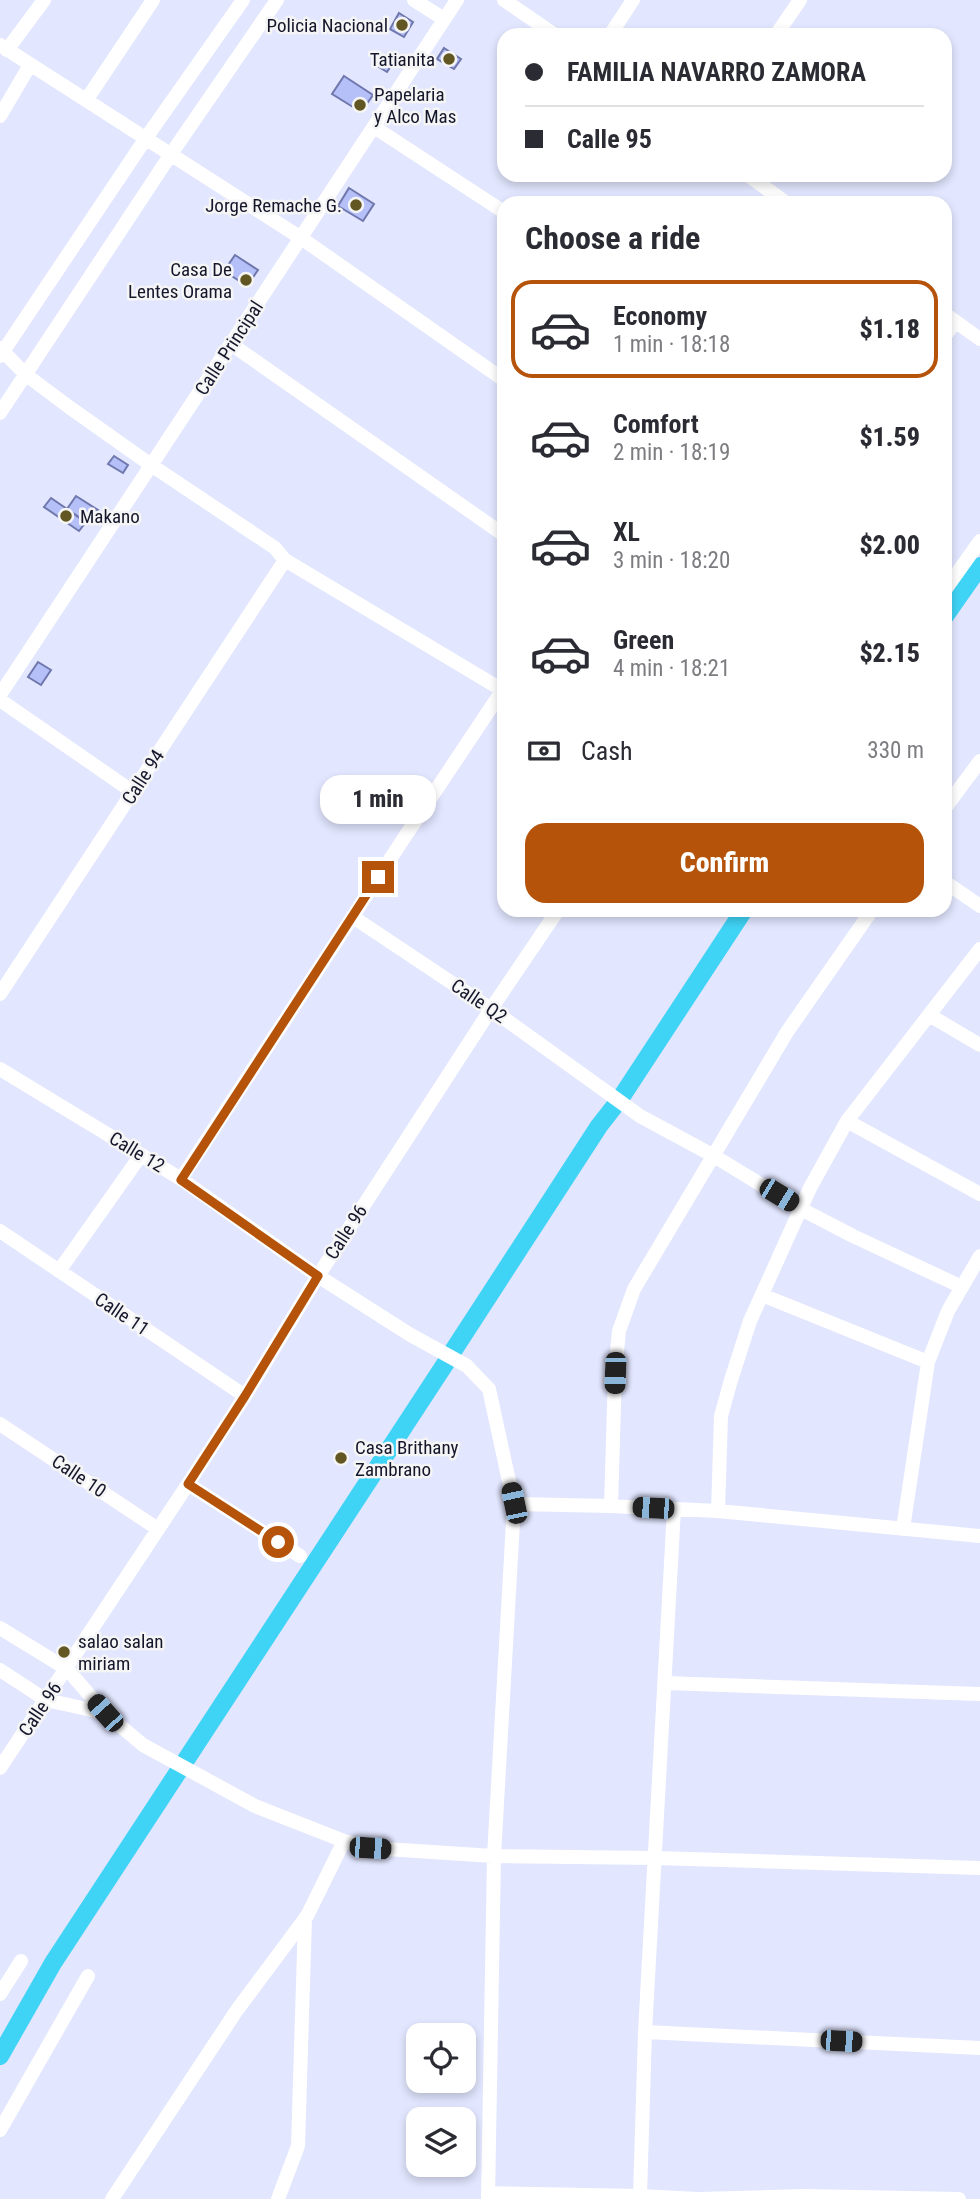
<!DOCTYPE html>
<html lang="en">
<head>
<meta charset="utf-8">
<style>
  :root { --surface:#fff; --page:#f7f7f7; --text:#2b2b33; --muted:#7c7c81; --line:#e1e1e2; --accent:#b45309 }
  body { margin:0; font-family:"Roboto Condensed",sans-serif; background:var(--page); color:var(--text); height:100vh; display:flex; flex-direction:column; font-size:26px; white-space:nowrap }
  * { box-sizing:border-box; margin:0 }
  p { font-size:23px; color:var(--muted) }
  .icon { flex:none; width:38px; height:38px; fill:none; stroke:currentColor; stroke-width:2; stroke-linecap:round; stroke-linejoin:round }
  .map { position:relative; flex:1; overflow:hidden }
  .panel { position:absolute; left:497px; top:196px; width:455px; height:721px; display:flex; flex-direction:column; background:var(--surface); border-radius:21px; box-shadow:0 4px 10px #0003 }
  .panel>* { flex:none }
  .guide { position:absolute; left:497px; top:28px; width:455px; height:154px; border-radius:21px; box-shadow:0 4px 10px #0003; display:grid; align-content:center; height:154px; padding:0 28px; background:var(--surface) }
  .controls { position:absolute; left:406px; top:2023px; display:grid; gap:14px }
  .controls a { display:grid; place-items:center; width:70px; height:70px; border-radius:14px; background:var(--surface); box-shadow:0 4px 10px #0003; font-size:35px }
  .end { position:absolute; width:32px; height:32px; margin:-16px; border:9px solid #b45309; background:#fff; box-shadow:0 0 0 4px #fff }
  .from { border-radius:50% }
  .bubble { position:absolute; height:49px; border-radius:21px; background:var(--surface); box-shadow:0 4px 10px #0003; font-size:23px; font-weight:800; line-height:49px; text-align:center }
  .car { position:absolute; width:21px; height:42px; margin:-21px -10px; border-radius:9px; box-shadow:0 0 5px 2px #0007; background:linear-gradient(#222 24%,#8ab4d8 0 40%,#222 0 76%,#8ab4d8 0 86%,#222 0) }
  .guide b { display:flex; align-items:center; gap:24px; height:66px; font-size:26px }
  .guide b+b { border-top:2px solid var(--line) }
  .guide i { width:18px; height:18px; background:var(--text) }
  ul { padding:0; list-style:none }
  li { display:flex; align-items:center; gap:21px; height:98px; margin:0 14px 10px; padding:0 14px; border:4px solid transparent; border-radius:21px }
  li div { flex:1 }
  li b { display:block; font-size:26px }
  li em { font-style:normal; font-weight:800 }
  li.on { border-color:var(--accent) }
  li>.icon { width:63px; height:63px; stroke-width:1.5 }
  h2 { padding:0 28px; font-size:32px; line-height:84px }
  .pay { display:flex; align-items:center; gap:18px; height:77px; padding:0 28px; font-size:26px }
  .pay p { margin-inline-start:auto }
  .cta { display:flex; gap:14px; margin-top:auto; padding:14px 28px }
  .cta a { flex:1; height:80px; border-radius:21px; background:var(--accent); color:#fff; font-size:28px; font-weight:800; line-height:80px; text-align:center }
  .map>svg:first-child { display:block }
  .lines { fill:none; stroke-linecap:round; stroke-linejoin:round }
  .canal { stroke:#3fd3f5; stroke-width:18 }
  .building { fill:#b5c0f9; stroke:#6f77ac; stroke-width:2 }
  .minor { stroke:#fff; stroke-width:14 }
  .route { stroke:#b45309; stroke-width:9 }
  .poi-dot { fill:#625623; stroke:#f5f5f5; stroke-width:2.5 }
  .labels { text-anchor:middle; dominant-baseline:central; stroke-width:5; stroke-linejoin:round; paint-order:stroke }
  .poi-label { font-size:19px; fill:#14172b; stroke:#f5f5f5; text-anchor:end }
  .street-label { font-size:19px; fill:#14172b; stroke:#f5f5f5 }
</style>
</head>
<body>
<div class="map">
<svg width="980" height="2199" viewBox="0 0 980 2199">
  <rect width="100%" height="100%" fill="#e2e6fe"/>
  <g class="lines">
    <path class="canal" d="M945,616l35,-50
      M622,1096l122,-186
      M453,1351l146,-225 18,-23
      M0,2056l53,-93 394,-602"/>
  </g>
  <path class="building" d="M399,13l14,9 -9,15 -14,-8z
    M444,48l17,11 -7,10 -17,-10z
    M379,56l14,7 -6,9 -13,-8z
    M344,76l29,19 -12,17 -29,-18z
    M349,188l25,16 -11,17 -25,-15z
    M235,255l23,15 -11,16 -23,-15z
    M114,456l14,9 -5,8 -15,-9z
    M76,496l22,14 -10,14 -21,-15z
    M51,498l35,24 -7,9 -35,-24z
    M38,662l13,8 -10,15 -13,-8z"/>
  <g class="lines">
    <path class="minor" d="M414,0l30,19
      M504,0l51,35
      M610,35l23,-35
      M776,35l24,-35
      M0,45l301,193 203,142
      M7,50l37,-50
      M87,99l66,-99
      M0,116l30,-51
      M374,127l130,85
      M748,175l38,28
      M945,314l35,25
      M945,336l10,-15
      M231,344l273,191
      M0,348l25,26 44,33 82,58 124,83 10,12 219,131
      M0,356l146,-218 97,-138
      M0,413l171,-259 106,-154
      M945,590l35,-49
      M0,695l457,-695
      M0,700l133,92
      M945,808l35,-47
      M945,882l35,24
      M353,917l138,92 149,107 74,40 87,53 52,27 109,51
      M0,994l285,-434
      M929,1015l51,30
      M0,1069l181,110 137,97 91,58 58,32 22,23 25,115 -20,352 -6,343
      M847,1121l133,73
      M181,1179l223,-341 100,-150
      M0,1231l245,165
      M59,1271l82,-116
      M762,1295l166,67
      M0,1424l158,105
      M188,1484l112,72
      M514,1504l97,2 107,5 262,25
      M611,1506l4,-133 4,-42 15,-42 153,-257 85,-122
      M674,1509l-29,523 -5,164 58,3 106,-3v3
      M718,1511l3,-95 10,-36 19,-59 60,-133 37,-67 133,-172
      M903,1529l25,-167 20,-51 32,-55
      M0,1628l67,41 38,44 38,32 112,61 89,35 26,7 124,8 162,2 324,10
      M0,1670l46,30 59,13
      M665,1683l315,11
      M0,1768l188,-284 57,-88 73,-120 173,-267 67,-99
      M0,1994l21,-33
      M645,2032l335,16
      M0,2130l88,-154
      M488,2193l152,3v3
      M804,2196l155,3
      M112,2199l125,-189 70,-94 37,-75
      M278,2199l20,-53 7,-228"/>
  </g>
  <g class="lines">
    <path class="route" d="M278,1542l-90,-58 57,-88 73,-120 -137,-96 197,-303"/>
  </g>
  <g class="poi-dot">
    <circle cx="402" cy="25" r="7"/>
    <circle cx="449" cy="59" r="7"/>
    <circle cx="360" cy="105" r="7"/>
    <circle cx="356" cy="205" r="7"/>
    <circle cx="246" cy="280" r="7"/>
    <circle cx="66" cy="516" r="7"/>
    <circle cx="341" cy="1458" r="7"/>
    <circle cx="64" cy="1652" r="7"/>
  </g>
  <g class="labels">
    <g class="poi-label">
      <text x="388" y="25">Policia Nacional</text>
      <text x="435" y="59">Tatianita</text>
      <text x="374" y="94" text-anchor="start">Papelaria<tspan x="374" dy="22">y Alco Mas</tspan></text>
      <text x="342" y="205">Jorge Remache G.</text>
      <text x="232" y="269">Casa De<tspan x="232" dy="22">Lentes Orama</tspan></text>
      <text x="80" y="516" text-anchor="start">Makano</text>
      <text x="355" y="1447" text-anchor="start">Casa Brithany<tspan x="355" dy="22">Zambrano</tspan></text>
      <text x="78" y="1641" text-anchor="start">salao salan<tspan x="78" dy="22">miriam</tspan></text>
    </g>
    <g class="street-label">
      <text transform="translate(229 348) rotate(-57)">Calle Principal</text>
      <text transform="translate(143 777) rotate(-57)">Calle 94</text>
      <text transform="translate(479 1001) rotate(34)">Calle Q2</text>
      <text transform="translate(137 1152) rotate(31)">Calle 12</text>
      <text transform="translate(346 1232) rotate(-57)">Calle 96</text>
      <text transform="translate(122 1314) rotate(34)">Calle 11</text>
      <text transform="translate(79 1476) rotate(34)">Calle 10</text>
      <text transform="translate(40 1709) rotate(-56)">Calle 96</text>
    </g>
  </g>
</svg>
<div class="controls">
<a><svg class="icon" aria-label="locate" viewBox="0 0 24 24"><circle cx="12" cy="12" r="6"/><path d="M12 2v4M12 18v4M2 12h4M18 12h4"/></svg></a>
<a><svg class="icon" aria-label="layers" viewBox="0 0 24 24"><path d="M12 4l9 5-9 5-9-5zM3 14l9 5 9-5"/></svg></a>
</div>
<i class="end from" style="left:278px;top:1542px"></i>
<i class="end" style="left:378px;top:877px"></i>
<div class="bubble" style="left:320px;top:775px;width:116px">1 min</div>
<i class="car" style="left:779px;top:1195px;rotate:121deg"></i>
<i class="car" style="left:615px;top:1373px;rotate:182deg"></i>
<i class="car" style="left:514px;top:1503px;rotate:348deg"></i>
<i class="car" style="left:653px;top:1508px;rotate:273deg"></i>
<i class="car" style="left:105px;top:1713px;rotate:318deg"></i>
<i class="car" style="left:370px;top:1848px;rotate:94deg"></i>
<i class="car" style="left:841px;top:2041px;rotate:93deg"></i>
<div class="guide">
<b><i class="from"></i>FAMILIA NAVARRO ZAMORA</b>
<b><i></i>Calle 95</b>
</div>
<section class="panel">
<h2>Choose a ride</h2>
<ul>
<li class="on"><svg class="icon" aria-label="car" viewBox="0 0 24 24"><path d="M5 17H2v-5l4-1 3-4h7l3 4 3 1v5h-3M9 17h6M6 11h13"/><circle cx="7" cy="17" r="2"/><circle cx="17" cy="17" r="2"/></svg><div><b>Economy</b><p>1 min · 18:18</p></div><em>$1.18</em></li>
<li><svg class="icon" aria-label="car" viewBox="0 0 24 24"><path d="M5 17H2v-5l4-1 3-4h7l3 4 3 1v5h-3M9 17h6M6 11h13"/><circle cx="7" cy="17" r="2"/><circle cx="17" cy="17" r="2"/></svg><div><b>Comfort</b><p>2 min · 18:19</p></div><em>$1.59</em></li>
<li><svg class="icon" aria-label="car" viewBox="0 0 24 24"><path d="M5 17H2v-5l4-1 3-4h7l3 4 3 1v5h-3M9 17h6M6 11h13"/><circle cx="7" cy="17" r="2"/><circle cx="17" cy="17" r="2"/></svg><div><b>XL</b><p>3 min · 18:20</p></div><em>$2.00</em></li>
<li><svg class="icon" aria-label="car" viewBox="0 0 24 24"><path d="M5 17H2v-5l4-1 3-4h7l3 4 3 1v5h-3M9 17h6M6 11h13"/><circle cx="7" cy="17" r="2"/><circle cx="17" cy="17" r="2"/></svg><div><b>Green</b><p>4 min · 18:21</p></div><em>$2.15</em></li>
</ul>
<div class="pay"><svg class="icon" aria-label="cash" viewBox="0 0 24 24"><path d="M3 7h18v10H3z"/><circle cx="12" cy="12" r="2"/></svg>Cash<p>330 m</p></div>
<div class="cta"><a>Confirm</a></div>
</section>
</div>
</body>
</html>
